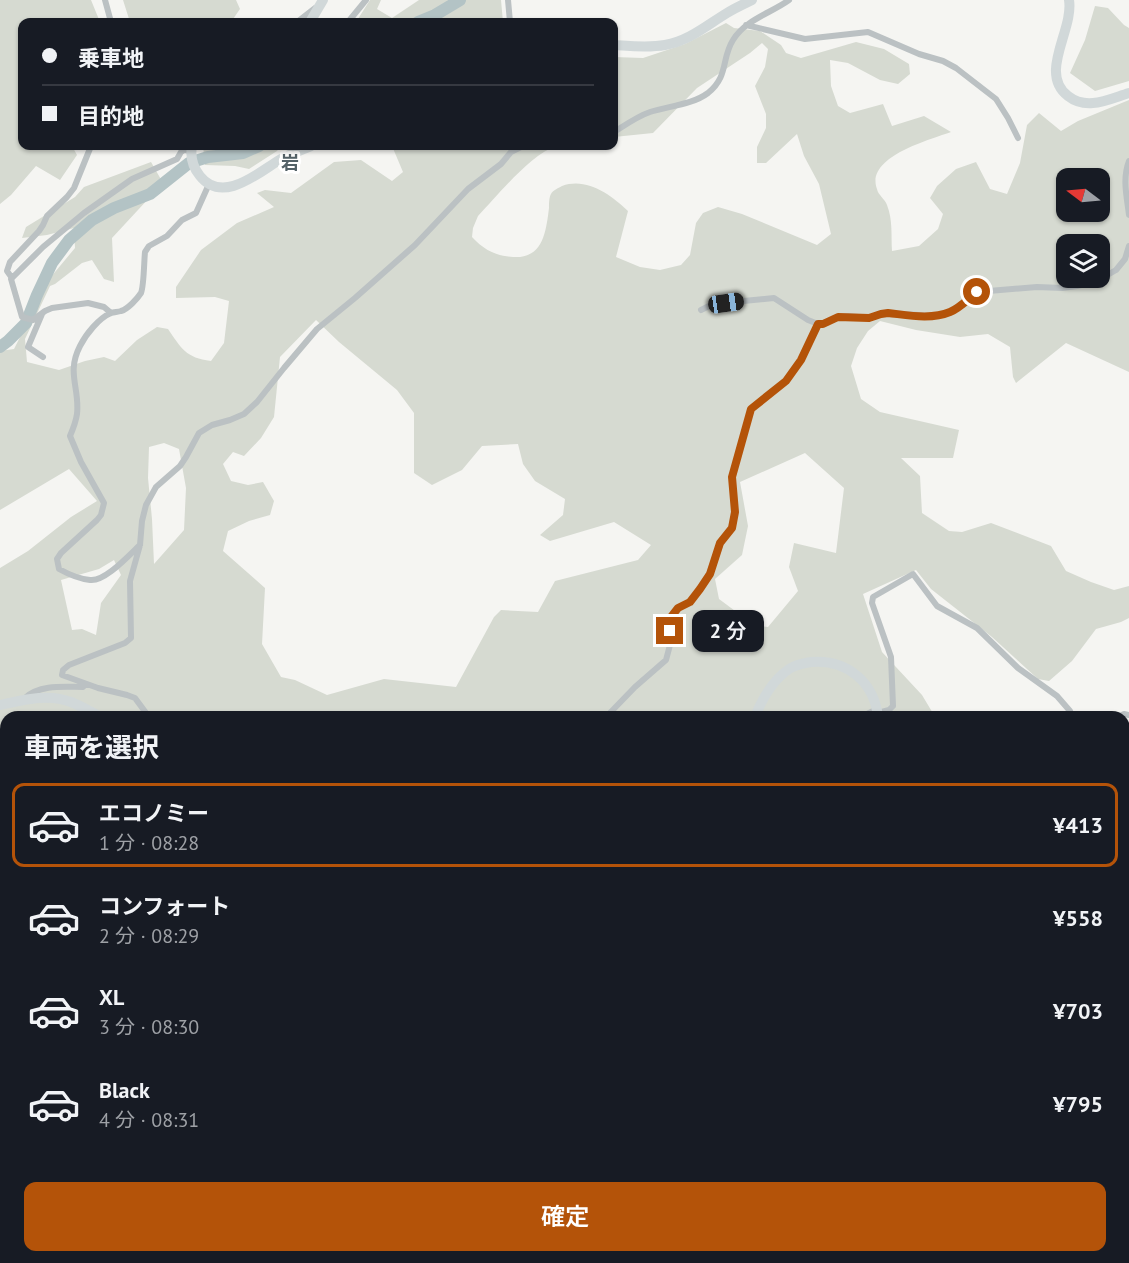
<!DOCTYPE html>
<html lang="ja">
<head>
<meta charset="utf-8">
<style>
  :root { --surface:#171b24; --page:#242831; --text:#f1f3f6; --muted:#9ea1a6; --line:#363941; --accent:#b45309 }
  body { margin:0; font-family:"PT Sans","Noto Sans JP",sans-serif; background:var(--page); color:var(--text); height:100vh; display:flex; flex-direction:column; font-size:22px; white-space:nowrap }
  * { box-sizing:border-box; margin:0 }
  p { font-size:20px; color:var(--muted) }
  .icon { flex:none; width:33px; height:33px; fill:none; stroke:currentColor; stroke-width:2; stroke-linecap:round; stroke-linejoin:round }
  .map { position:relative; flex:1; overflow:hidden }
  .sheet { position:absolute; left:0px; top:711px; width:1130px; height:552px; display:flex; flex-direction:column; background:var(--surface); border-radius:18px 18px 0 0; box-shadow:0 2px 4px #0004 }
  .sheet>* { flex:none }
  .hud { position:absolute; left:18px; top:18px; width:600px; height:132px; border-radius:12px; box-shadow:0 2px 4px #0004; display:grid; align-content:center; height:132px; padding:0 24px; background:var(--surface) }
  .needle { width:39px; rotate:286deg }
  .fabs { position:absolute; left:1056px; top:168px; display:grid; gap:12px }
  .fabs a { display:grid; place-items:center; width:54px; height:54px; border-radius:12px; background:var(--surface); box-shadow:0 2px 4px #0004; font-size:30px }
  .end { position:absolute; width:27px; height:27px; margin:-14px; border:8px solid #b45309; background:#fff; box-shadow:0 0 0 3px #fff }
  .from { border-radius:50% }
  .bubble { position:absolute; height:42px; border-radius:12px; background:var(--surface); box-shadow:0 2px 4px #0004; font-size:20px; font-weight:600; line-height:42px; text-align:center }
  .car { position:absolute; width:18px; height:36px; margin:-18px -9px; border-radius:8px; box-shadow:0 0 4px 2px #0007; background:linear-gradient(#222 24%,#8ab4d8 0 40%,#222 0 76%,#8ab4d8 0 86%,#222 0) }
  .hud b { display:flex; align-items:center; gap:21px; height:57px; font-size:22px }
  .hud b+b { border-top:2px solid var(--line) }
  .hud i { width:15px; height:15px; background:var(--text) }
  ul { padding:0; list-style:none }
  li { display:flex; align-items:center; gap:18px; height:84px; margin:0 12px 9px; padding:0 12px; border:3px solid transparent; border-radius:12px }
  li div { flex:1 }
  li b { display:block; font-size:22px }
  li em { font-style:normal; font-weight:600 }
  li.selected { border-color:var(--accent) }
  li>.icon { width:54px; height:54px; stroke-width:1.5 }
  h2 { padding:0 24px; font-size:27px; line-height:72px }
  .cta { display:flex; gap:12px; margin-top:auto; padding:12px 24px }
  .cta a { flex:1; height:69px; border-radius:12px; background:var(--accent); color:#fff; font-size:24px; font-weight:600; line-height:69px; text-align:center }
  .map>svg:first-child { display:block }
  .green { fill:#d6dad1; fill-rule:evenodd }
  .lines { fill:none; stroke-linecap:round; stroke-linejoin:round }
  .river { stroke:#b3c3c5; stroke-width:12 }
  .street { stroke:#bbc1c3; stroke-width:6 }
  .secondary { stroke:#d1d8d9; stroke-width:10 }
  .route { stroke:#b45309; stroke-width:8 }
  .labels { text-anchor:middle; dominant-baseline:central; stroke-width:6; stroke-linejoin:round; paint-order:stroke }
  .neighbourhood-label { font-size:18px; font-weight:bold; fill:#536167; stroke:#fff }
</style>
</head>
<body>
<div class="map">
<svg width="1129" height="1263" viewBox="0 0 1129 1263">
  <rect width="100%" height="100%" fill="#f5f5f2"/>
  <path class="green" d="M0,0h91l9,22h-78v64l-1,2 1,1v57h50l5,9 -17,25 -24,-14 -25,29 -11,9z
    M123,0h113l4,9 -9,13h-101z
    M370,0h11l-4,9 15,9 27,-18h82l2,22h-147z
    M1095,6l13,2 16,17 5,3v53l-34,10 -25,-18 15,-33z
    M726,23l8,5 26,3 21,14 5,8 15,5 55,-16 28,7 25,15 1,10 -12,10 -18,-4 -32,-17 -18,-3 1,26 7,20 12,7 33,-9 9,22 32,-10 27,16c-22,8 -86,25 -74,57 1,6 8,10 10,16 6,15 4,31 5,46l27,-5 19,-17 5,-15 -13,-16 7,-12 19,-17 20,-7 14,27 17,5 13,-31 7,-38 12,-12 22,18 17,-10 51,-21v272l-63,-29 -50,40 -3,-6 -3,-30 -22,-13 -28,3 -44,-7 -36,-9 -12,10 -11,17 -6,18 10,33 19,13 79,18 -6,28h-52l19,18 2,37 27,18 13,1 29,-9 60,23 15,25 25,11 23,8 15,-4v32l-8,4 -25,7 -24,32 -23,20 -11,-2 -46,-42 -61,-48 -15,-19 -53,24 19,58 40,43 12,20 -1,2h-927v497l-6,-3v-643l28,-17 43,-34 26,-16 -28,-32 -69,41v-159l14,-2 36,-71 25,-30 -1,-20 -27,7 -25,3 4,-11 49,-30 9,-10 67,-25 12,21 -51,55 2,44 -10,-3 -12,-19 -10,3 -27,21 -5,2 -25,53 2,23 32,8 26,-9 19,-4 11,4 22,-21 20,-13 11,2c13,19 18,29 43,32l13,-18 5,-42 -14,-4 -39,1v-11l25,-37 36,-27 37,-16 -17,-14 8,-3 26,3 43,-31 27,-2 31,21 11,-9 -11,-26h164c-26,9 -58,49 -78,70l-5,12 -1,9c12,13 24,19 41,20 30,2 33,-25 36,-49 0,-4 0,-11 2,-14 2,-4 8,-6 11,-8 25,-9 49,9 66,25l-12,46 24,10 20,3 21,-5 9,-10 6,-32 7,-10 15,-6 24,7 75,31 14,-11 -12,-50 -15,-28 -7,-22 -31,29h-9v-16l9,-19v-14l-11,-28 10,-19 3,-18 -6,-6 -12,10 -53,35 -44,45 -39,4v-80l29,1 42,-14zM1066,178h34v34h-34zM1066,244h34v34h-34zM316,320l23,22 58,48 17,23v60l18,12 30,-15 20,-24 36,-2 5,20 12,17 30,18 -2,16 -23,20 10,6 64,-19 37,23 -13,15 -83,21 -17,31 -37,-2 -7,7 -38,70 -72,-8 -57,16 -32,-15 -14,-3 -19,-33 3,-56 -42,-37 5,-20 21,-10 21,-6 4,-14 -11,-19 -15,3 -17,-4 -8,-17 10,-12 11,4 17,-18 13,-21 6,-60zM164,443l15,6 7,39 -2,42 -30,34 -2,-45 -4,-41 1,-31zM805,453l39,35 -8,65 -42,-10 -5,24 9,24 -30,36 -14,-2 -35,-26 -4,-20 27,-24 6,-29 -8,-44zM114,560l7,15 -20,28 -5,32 -14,-6 -10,1 -11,-50 38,-11z
    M203,146h78l-4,5 -28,18 -14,-3 -30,-1z
    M59,1257h213l-1,6h-211z
    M501,1257h273l-5,6h-267z"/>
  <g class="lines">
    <path class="river" d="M418,22l17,-7 25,-15
      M0,347l8,-6 18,-18 11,-28 15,-32 17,-23 23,-20 22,-12 36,-14 39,-31 19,-6 35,-4 16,-7"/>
    <path class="street" d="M105,0l6,22
      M508,0l2,22
      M297,22l18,-14
      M348,22l18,-22
      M568,22l17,-1
      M746,25l59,14 63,-7 51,22 24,7 13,7 40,31 12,19 10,20
      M614,132c11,-7 24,-16 36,-20 18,-6 42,-7 58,-19 21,-17 13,-34 25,-53 12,-20 38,-27 56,-40
      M1129,161c-7,18 -2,36 0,54
      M12,278l-5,-7 3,-9 29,-31 4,-6 4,-9 20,-19 7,-9 17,-42
      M701,310l12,-6 61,-6 34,22 10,4h5l15,-7 10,-1 21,2 12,-5h7l46,3 14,-3 7,-4 22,-17 60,-5 25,1 15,-2 20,-5 19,-11 9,-11 4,-13
      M111,313l-7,-6 -16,-4 -36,5 -7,3 -12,9 -11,-3 -11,-38 32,-32 41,-34 48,-34 45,-20 4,-7 3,-2 7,1
      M42,314l-14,33 15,10
      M140,545c-11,10 -35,37 -50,35 -10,-1 -22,-6 -31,-11l-2,-10 4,-6 36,-33 4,-5 3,-12 -23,-41 -11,-26c3,-7 6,-15 7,-22 3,-26 -11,-41 3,-68 6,-12 19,-28 31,-33 3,-1 7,-1 10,-2 7,-2 16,-12 20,-18 3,-7 3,-32 4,-41l4,-6 18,-10 15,-16 14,-7 13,-29
      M25,698c15,-14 40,-11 58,-11l3,-3
      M878,713l11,-3 4,-4 -2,-49 -19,-54 1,-6 40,-23 24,32 40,22 41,40 39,28 13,15 3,6
      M149,717l-14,-19 -8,-3 -29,-7 -36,-13 1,-5 6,-5 56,-22 6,-5 -1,-57 10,-36 2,-24 4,-16 10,-18 24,-21 6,-9 13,-24 13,-8 18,-5 14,-6 13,-12 27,-34 33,-39 38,-31 60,-53 53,-56 33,-25 10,-12 12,-6h6
      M606,717l29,-30 31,-27 4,-15 1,-28 7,-9 12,-6 10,-13 9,-15 12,-31 10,-15 4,-16 -3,-35 19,-68 35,-28 15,-21 17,-36
      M864,717l1,-2 12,-6
      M1117,717l7,-3 5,1
      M1124,1011l5,-7
      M1124,1049l5,-2
      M0,1083h6
      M1124,1178l5,-2
      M1099,1257l10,6
      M886,1263l1,-6"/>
    <path class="secondary" d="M1069,0c5,30 -31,73 -1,96 19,15 41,3 61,-3
      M310,22l13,-22
      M614,45c17,1 34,3 51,0 24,-4 42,-20 62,-32 8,-5 17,-9 25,-13
      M192,146c-2,11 0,20 8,30 23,29 59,-4 81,-17 10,-5 20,-9 30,-13
      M0,705c23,-5 48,-12 71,-3 10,4 20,10 30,15
      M755,717c7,-18 18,-37 34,-48 6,-4 16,-6 22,-7 36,-3 63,20 67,55
      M1124,998l5,1
      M775,1263l5,-6"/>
  </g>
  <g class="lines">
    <path class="route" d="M670,631l1,-14 7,-9 12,-6 10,-13 10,-15 10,-31 12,-15 3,-16 -3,-35 19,-68 35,-28 15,-21 17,-36h5l15,-7 31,1 12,-4 7,-1c19,2 43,7 62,-1 10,-4 18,-13 27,-20"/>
  </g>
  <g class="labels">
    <g class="neighbourhood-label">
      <text x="290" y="162">岩</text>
    </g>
  </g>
</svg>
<div class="fabs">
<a><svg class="needle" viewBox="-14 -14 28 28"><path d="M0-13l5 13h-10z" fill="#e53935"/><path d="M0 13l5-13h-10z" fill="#9ea1a6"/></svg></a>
<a><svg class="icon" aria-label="layers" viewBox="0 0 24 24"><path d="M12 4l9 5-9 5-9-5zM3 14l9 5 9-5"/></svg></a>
</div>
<i class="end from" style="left:977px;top:292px"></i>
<i class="end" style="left:670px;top:631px"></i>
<div class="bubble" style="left:692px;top:610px;width:72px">2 分</div>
<i class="car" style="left:726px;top:303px;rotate:82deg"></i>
<div class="hud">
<b><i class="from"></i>乗車地</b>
<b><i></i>目的地</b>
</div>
<section class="sheet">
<h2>車両を選択</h2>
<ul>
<li class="selected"><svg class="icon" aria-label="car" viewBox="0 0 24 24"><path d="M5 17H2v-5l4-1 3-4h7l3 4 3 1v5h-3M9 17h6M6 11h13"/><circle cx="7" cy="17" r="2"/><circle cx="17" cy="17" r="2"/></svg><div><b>エコノミー</b><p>1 分 · 08:28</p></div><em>¥413</em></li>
<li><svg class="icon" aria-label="car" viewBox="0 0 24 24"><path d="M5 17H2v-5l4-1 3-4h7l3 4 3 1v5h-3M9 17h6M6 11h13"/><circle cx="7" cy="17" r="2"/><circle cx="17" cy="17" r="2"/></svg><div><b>コンフォート</b><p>2 分 · 08:29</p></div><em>¥558</em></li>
<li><svg class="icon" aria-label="car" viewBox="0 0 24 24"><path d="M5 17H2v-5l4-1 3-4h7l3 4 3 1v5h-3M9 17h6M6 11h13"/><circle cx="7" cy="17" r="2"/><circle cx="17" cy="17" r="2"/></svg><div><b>XL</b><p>3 分 · 08:30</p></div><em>¥703</em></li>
<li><svg class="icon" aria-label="car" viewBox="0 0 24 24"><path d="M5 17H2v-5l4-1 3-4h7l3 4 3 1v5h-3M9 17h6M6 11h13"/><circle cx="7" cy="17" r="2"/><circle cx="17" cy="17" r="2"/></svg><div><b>Black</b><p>4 分 · 08:31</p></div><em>¥795</em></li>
</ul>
<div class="cta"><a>確定</a></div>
</section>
</div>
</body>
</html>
